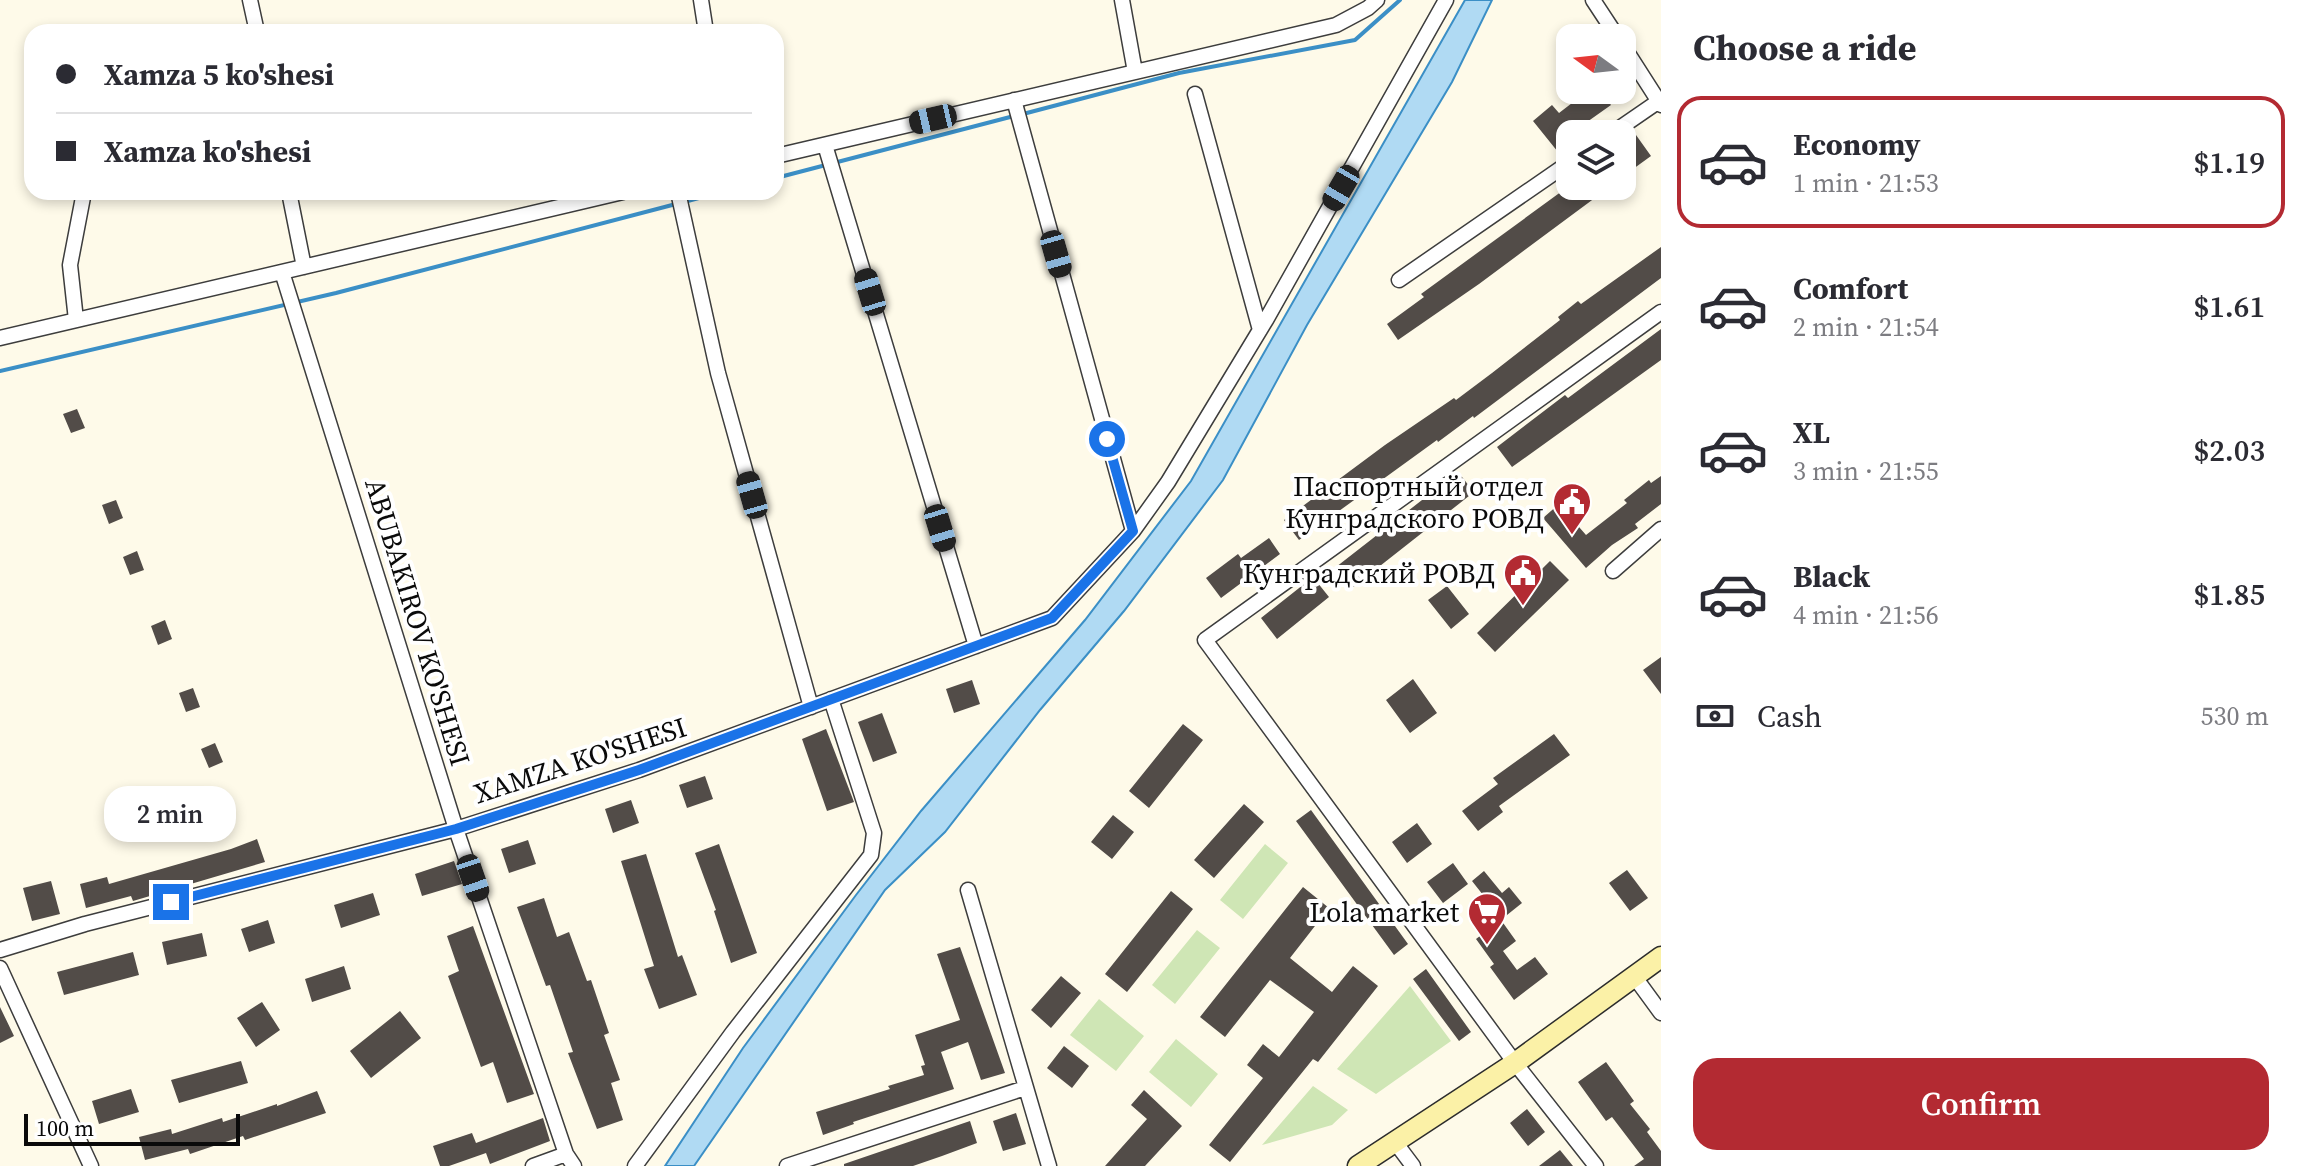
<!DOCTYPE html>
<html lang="en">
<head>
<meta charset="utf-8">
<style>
  :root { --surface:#fff; --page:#f2f2f3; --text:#2b2b33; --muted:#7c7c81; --line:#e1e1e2; --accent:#b32a32 }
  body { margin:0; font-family:"Source Serif 4",serif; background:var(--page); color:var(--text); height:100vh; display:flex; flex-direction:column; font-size:30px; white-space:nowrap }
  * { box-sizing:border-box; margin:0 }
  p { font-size:26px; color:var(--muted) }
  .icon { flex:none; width:44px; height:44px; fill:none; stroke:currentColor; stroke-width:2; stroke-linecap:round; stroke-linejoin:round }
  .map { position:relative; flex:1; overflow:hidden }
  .details { display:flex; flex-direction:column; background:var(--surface); width:640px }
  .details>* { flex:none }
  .top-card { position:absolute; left:24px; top:24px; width:760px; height:176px; border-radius:24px; box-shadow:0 4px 12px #0003; display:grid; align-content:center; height:176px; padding:0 32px; background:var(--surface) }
  .needle { width:52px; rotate:285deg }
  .fabs { position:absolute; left:1556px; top:24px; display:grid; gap:16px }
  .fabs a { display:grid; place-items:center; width:80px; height:80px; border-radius:16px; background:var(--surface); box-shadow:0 4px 12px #0003; font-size:40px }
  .scale { position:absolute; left:24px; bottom:20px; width:216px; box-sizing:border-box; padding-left:8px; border:4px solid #0a0a0a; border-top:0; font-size:22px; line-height:28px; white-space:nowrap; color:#0a0a0a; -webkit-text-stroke:6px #fff; paint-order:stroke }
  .end { position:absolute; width:36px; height:36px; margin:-18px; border:10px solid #1a73e8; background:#fff; box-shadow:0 0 0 4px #fff }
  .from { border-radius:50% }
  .bubble { position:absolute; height:56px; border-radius:24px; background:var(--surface); box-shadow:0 4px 12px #0003; font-size:26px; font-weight:600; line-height:56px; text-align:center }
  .car { position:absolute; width:24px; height:48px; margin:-24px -12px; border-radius:10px; box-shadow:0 0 6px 2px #0007; background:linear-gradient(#222 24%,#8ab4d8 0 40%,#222 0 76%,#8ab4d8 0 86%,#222 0) }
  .top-card b { display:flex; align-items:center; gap:28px; height:76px; font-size:30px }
  .top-card b+b { border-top:2px solid var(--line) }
  .top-card i { width:20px; height:20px; background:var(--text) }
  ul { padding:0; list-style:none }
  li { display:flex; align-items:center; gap:24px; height:132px; margin:0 16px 12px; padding:0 16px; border:4px solid transparent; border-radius:24px }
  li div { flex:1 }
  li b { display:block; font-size:30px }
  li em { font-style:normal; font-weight:600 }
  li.active { border-color:var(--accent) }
  li>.icon { width:72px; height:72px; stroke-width:1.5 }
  h2 { padding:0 32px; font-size:36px; line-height:96px }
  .pay { display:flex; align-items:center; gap:20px; height:88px; padding:0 32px; font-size:30px }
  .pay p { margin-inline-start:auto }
  .button { display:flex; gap:16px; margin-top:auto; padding:16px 32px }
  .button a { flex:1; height:92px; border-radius:24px; background:var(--accent); color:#fff; font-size:32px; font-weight:600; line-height:92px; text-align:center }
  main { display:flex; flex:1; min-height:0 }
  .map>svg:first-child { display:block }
  .green { fill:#cfe6b5 }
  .water { fill:#b0daf3; stroke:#3b8fc6; stroke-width:2 }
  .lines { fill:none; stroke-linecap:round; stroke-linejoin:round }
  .stream { stroke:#3b8fc6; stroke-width:4 }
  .building { fill:#524c48 }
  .street-casing { stroke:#3d3d3d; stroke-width:17 }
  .secondary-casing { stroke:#2c2c2c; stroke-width:23 }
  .street { stroke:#fff; stroke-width:14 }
  .secondary { stroke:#fbf1a7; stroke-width:20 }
  .route { stroke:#1a73e8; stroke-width:10 }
  .labels { text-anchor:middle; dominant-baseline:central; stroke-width:8; stroke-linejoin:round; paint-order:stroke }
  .poi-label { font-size:28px; fill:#0a0a0a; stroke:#fff; text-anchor:end }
  .street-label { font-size:28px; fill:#0a0a0a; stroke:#fff }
</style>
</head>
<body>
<main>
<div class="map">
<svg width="1661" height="1166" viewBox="0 0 1661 1166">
  <rect width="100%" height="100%" fill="#fefae9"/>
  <path class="green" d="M1265,844l23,19 -45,56 -23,-19z
    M1197,930l23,18 -45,56 -23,-19z
    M1410,986l41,55 -75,53 -39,-25z
    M1099,999l45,37 -28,35 -46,-36z
    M1176,1039l42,35 -27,33 -42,-35z
    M1313,1086l35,24 -16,15 -70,20z"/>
  <path class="water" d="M1465,0h27l-40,82 -145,243 -84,155 -99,131 -84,99 -95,122 -60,58 -191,276h-29l78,-118 113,-153 65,-84 164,-191 106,-139z"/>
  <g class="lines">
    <path class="stream" d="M1023,114l156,-41 176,-33 45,-40
      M776,178l238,-62
      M684,202l37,-10
      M0,371l336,-78 340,-89"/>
  </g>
  <path class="building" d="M1589,90h11l11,15 -41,29v7l-12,11 -25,-31 19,-16 7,8z
    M1636,135l15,21 -29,21v-31z
    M1569,186h42l-132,98 -81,56 -11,-16 37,-27 -3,-3z
    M1661,247v31l-187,140 -1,-2 -35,26 -1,-2 -138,100 -15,-20 101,-75 69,-47 2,2 36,-27 68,-53 -2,-3 20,-16 3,3z
    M1661,329v31l-149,107 -15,-20 68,-52 3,3z
    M77,409l8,19 -14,5 -8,-19z
    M1458,472l16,20 -122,96 -16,-21z
    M1661,476v28l-26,20 3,4 -26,17 -26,23 -43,-50 16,-14 27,31 41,-32 -3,-3 25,-20 2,3z
    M116,500l7,18 -14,6 -7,-19z
    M1269,538l11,16 -59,44 -15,-20 32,-24 3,4z
    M137,551l7,19 -14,5 -7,-18z
    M1550,561l19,19 -74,72 -18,-19z
    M1313,577l16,20 -52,42 -16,-21z
    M1447,586l22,28 -18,15 -23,-29z
    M165,620l7,19 -14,6 -7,-19z
    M1661,657v37l-18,-24z
    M1413,679l24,34 -27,20 -24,-33z
    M972,680l8,24 -26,9 -8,-24z
    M193,688l7,19 -14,5 -7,-19z
    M882,713l15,40 -24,9 -15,-40z
    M1183,724l20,16 -54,68 -20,-17z
    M826,729l28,73 -27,9 -25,-72z
    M1554,734l16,21 -71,51 4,6 -25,19 -16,-20 36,-27 -5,-6z
    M215,743l8,19 -14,6 -8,-19z
    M705,776l8,23 -26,9 -8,-23z
    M631,800l8,23 -26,10 -8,-24z
    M1244,804l20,18 -50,56 -20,-18z
    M1311,810l97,134 -14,11 -98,-134z
    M1113,815l21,17 -22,27 -21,-17z
    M1417,823l15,21 -25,19 -15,-21z
    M257,839l8,23 -132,39 -2,-5 -45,12 -6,-24 27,-7 2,7 122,-35z
    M528,840l8,24 -27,9 -8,-24z
    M719,844l38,109 -26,10 -17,-52 2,-1 -21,-57z
    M646,854l32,103 4,-2 15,40 -38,14 -15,-40 10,-3 -33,-105z
    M454,861l8,23 -40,12 -7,-22z
    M1453,863l15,21 -25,19 -16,-21z
    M1627,870l21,28 -18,13 -21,-28z
    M1484,871l18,22 7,-6 13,16 -20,16 -30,-38z
    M51,881l9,33 -28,7 -9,-33z
    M1303,887l26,21 -39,50 42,34 21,-26 25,20 -60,76 -5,-3 -83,103 -21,-17 54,-67 -16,-13 16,-21 16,13 35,-45 -44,-32 -45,57 -25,-20z
    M1171,891l22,18 -66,83 -22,-18z
    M373,893l7,22 -39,13 -7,-23z
    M544,898l13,39 12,-5 18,49 4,-1 18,53 -5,2 16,45 -9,3 12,37 -26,9 -29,-76 5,-1 -23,-67 -4,1 -29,-79z
    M268,920l7,23 -26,9 -8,-23z
    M1501,920l15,21 -13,10 14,19 18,-13 13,17 -34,26 -24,-33 4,-3 -18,-25z
    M473,926l61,168 -27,9 -14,-41 -12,5 -33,-91 11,-5 -12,-35z
    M202,933l5,23 -40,9 -5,-23z
    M960,947l45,126 -24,7 -13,-38 -27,10 13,37 -101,33 1,2 -31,11 -7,-23 74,-23 -2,-3 36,-11 -3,-9 4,-1 -10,-30 45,-15 -23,-66z
    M133,952l6,23 -75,20 -7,-23z
    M344,966l7,23 -39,13 -7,-23z
    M1426,969l45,63 -12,9 -46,-62z
    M1061,976l20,17 -30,35 -20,-18z
    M262,1002l18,28 -24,17 -19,-29z
    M0,1007l14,29 -14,7z
    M400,1011l21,27 -50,40 -21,-27z
    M1064,1046l25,20 -17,22 -25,-20z
    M241,1061l7,22 -69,20 -8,-23z
    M1606,1062l28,39 -4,3 20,25 -3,3 14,19v15h-27l10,-7 -32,-42 -6,4 -28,-39z
    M131,1089l8,23 -40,12 -7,-23z
    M1144,1090l38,36 -37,40h-40l42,-47 -16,-14z
    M317,1091l9,22 -81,27 -2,-4 -53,18 -2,-5 -43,11 -6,-23 32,-8 1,5 50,-16 1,4 54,-18v2z
    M1527,1109l18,23 -17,14 -18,-23z
    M1016,1113l10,31 -23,7 -10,-30z
    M543,1118l7,23 -60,23 -4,-11 -37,13h-9l-7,-20 39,-13 4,10z
    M970,1121l7,22 -35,13 -29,10h-69v-2z
    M1560,1150l13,16h-34z"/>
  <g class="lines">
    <g class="street-casing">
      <path id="street" d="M250,0l7,32
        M701,0l5,32
        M1122,0l13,72
        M1593,0l25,38
        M1622,44l39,61
        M1195,94l65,236
        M1014,100l119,431
        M1611,134l48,-33
        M825,145l151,501
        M776,156l560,-131 32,-17 9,-8
        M289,192l15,75
        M678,192l40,181 93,334
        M282,272l174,557 110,325 8,12
        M1399,280l171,-118
        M76,320l-6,-55 14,-73
        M0,338l623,-146
        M1613,571l48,-42
        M968,890l81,276
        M0,950l85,-26 371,-95 183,-59 413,-152 81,-87 35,-49 98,-162 180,-320
        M0,968l91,198
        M1634,976l27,37
        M1395,1142l18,24
        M533,1166l33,-12
        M635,1166l98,-134 138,-177 3,-22 -43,-134
        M787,1166l238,-78
        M1596,1166l-81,-103 -310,-423 456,-328"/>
    </g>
    <g class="secondary-casing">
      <path id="secondary" d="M1358,1166l157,-103 146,-106"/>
    </g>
    <use href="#street" class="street"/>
    <use href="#secondary" class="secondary"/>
  </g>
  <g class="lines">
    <path class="route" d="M171,902l285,-73 183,-59 413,-152 81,-87 -26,-92"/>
  </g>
  <defs>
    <g id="civic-pin" transform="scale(2)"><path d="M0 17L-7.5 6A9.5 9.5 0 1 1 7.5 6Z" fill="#b32a32" stroke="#fff"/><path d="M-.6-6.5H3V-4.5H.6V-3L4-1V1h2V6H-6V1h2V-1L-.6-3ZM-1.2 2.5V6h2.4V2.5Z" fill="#fff"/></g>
    <g id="supermarket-pin" transform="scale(2)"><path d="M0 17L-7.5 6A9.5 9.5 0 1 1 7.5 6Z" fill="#b32a32" stroke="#fff"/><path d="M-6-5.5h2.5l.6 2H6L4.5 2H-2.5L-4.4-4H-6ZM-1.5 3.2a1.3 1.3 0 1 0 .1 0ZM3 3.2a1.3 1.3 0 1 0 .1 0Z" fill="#fff"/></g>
  </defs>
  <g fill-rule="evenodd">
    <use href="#civic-pin" x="1572" y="502"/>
    <use href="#civic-pin" x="1523" y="573"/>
    <use href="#supermarket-pin" x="1487" y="912"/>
  </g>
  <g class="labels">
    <g class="poi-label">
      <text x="1544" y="486">Паспортный отдел<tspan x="1544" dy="32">Кунградского РОВД</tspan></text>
      <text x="1495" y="573">Кунградский РОВД</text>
      <text x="1459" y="912">Lola market</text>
    </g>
    <g class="street-label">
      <text transform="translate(418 622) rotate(73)">ABUBAKIROV KO'SHESI</text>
      <text transform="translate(580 760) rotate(-18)">XAMZA KO'SHESI</text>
    </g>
  </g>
</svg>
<div class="fabs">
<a><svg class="needle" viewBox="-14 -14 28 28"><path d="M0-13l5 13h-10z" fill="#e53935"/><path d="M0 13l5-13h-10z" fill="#7c7c81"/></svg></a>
<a><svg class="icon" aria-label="layers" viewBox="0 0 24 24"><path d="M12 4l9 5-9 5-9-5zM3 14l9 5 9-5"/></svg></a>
</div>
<div class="scale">100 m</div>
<i class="end from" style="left:1107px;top:439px"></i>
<i class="end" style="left:171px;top:902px"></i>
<div class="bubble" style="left:104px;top:786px;width:132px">2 min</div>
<i class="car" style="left:933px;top:119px;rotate:257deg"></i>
<i class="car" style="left:1341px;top:188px;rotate:210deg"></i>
<i class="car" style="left:1056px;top:254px;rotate:164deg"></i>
<i class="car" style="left:870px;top:292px;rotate:343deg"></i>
<i class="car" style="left:752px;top:495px;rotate:344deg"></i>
<i class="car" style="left:940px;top:528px;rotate:163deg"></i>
<i class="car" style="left:473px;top:878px;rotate:161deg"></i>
<div class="top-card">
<b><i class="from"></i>Xamza 5 ko'shesi</b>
<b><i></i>Xamza ko'shesi</b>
</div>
</div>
<section class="details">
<h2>Choose a ride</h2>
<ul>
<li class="active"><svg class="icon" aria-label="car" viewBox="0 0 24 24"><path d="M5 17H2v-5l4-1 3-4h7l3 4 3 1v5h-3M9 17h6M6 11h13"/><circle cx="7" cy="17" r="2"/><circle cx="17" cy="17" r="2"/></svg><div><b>Economy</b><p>1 min · 21:53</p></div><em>$1.19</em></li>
<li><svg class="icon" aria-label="car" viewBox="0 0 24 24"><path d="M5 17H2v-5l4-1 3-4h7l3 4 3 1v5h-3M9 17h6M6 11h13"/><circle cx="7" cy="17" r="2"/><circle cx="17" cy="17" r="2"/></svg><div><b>Comfort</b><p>2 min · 21:54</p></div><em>$1.61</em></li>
<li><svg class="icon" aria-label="car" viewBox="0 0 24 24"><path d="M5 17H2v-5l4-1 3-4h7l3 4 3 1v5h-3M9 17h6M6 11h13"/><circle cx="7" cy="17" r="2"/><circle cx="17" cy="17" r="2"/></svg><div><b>XL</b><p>3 min · 21:55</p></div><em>$2.03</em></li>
<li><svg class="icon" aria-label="car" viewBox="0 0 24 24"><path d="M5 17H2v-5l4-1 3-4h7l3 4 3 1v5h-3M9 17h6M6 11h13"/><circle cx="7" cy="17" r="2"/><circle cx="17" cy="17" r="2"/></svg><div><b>Black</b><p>4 min · 21:56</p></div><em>$1.85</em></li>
</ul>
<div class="pay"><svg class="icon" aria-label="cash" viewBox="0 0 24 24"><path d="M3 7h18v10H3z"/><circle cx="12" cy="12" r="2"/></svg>Cash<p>530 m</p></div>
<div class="button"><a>Confirm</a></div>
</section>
</main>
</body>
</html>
